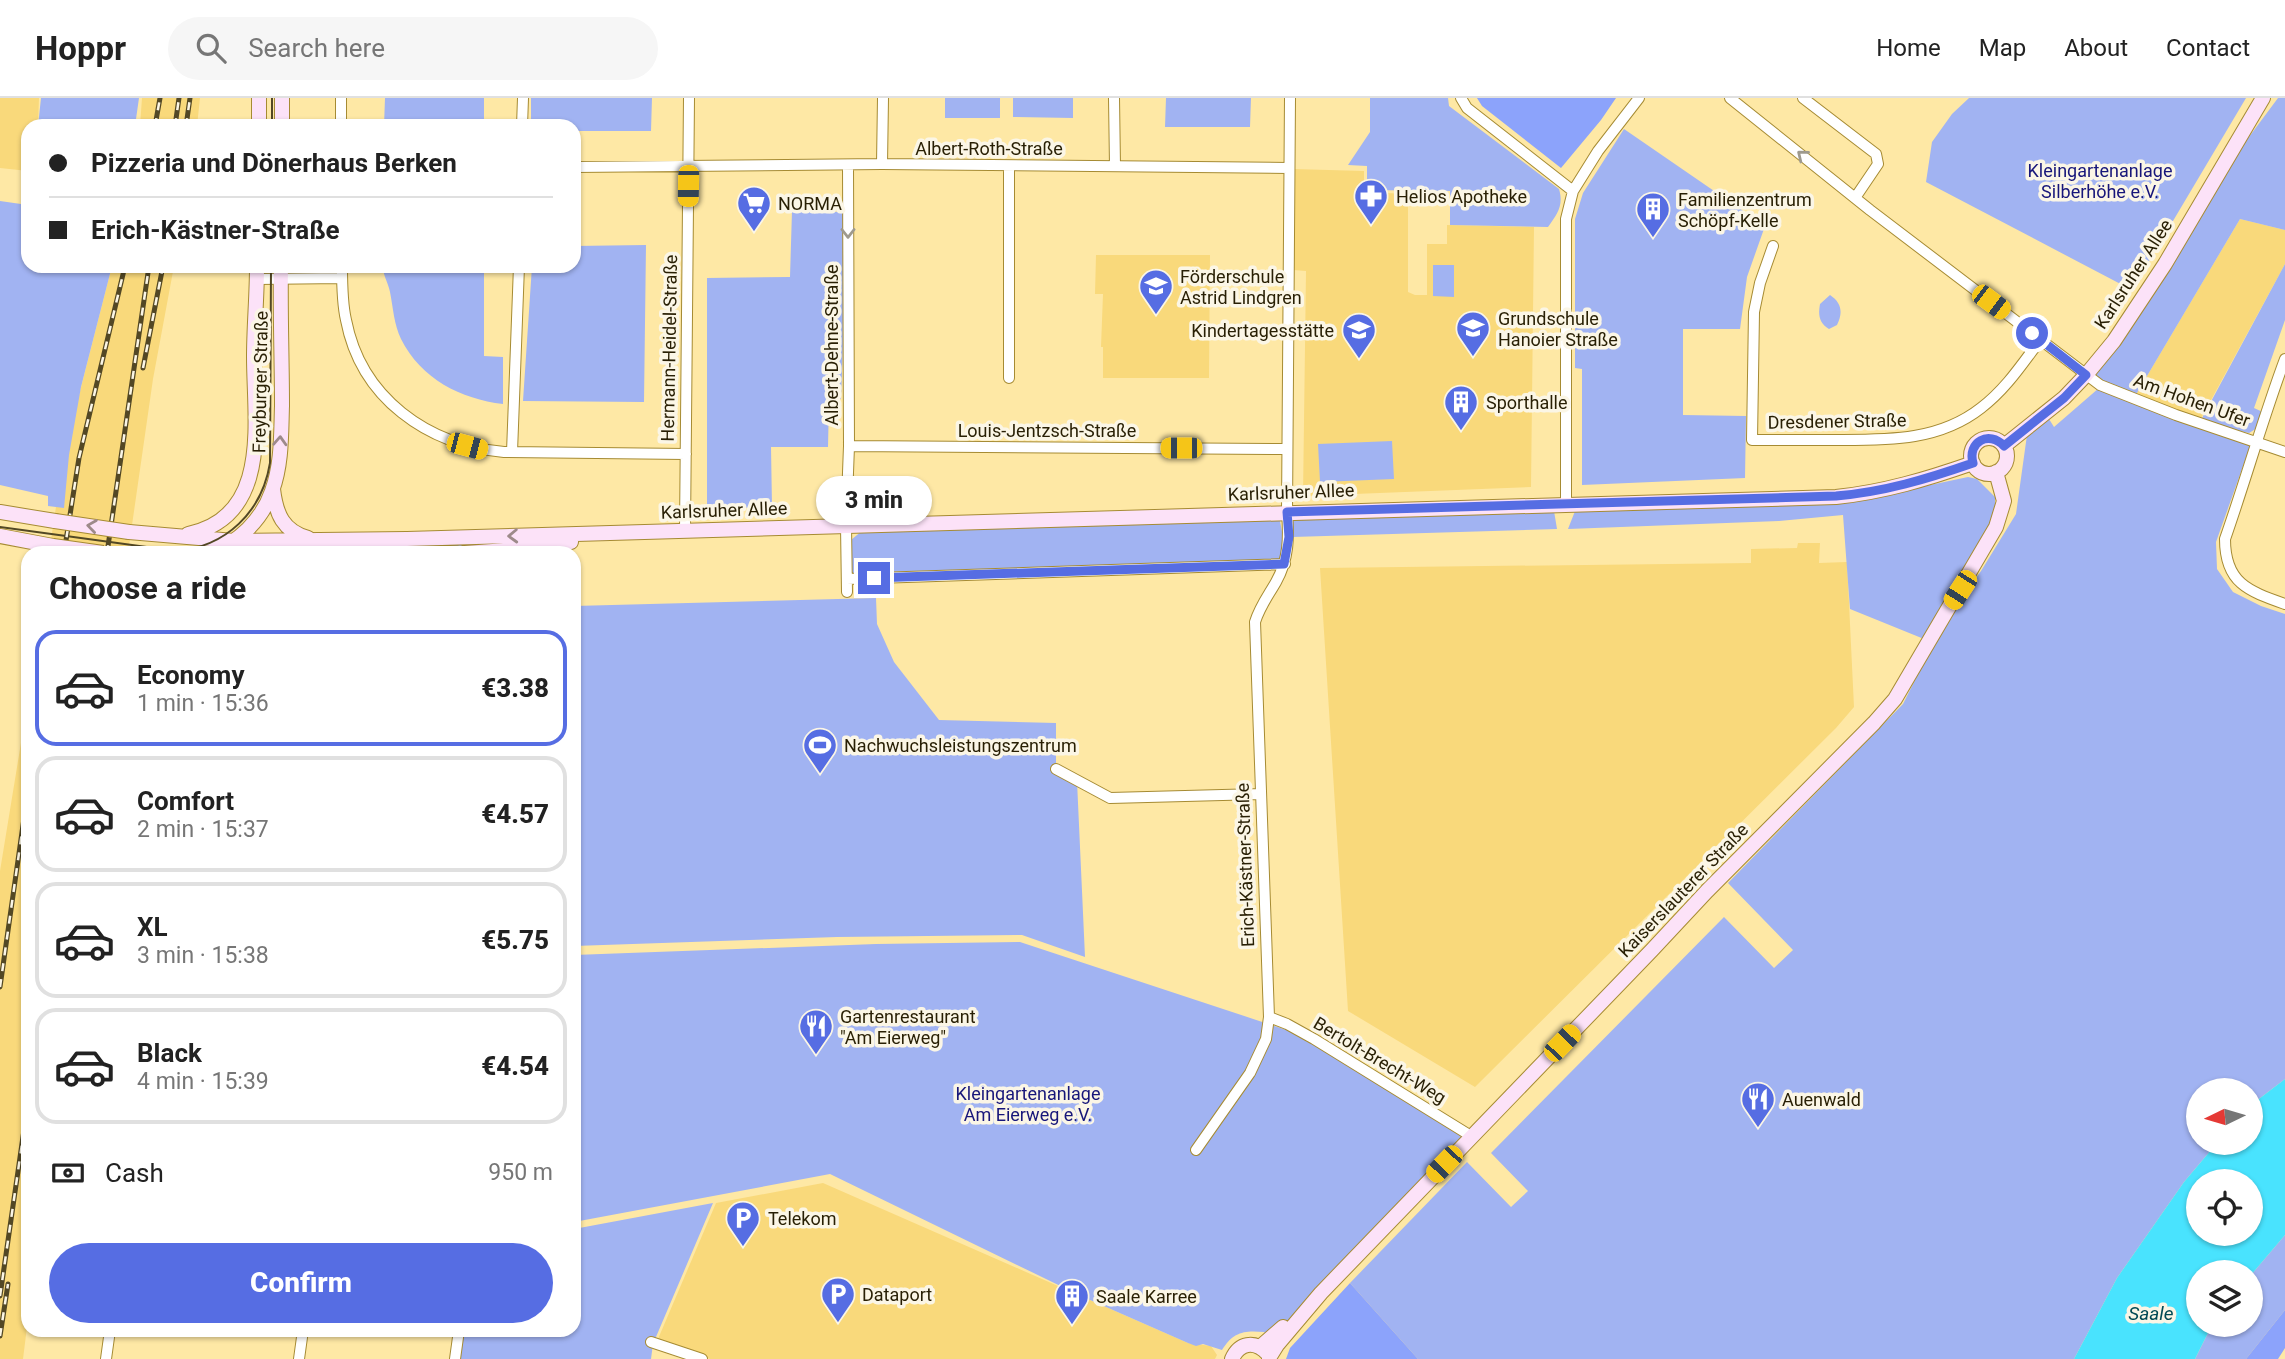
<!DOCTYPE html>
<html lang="en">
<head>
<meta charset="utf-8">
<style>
  :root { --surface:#fff; --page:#f6f6f6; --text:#222; --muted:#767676; --line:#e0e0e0; --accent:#566de3 }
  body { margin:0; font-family:Roboto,sans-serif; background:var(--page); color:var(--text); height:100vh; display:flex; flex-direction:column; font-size:26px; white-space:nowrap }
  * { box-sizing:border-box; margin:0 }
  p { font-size:23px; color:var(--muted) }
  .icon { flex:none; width:38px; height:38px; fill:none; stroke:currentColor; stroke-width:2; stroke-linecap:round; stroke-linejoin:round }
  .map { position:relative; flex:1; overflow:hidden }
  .drawer { position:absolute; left:21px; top:448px; width:560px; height:791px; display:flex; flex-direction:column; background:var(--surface); border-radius:21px; box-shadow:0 2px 5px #0004 }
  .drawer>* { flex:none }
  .banner { position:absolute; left:21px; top:21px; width:560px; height:154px; border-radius:21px; box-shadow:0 2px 5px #0004; display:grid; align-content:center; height:154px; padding:0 28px; background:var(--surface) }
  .needle { width:46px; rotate:265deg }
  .controls { position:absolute; left:2186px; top:980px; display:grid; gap:14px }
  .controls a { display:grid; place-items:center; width:77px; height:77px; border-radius:50%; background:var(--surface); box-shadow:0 2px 5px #0004; font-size:35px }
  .end { position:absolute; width:32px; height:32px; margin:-16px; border:9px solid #566de3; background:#fff; box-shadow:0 0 0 4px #fff }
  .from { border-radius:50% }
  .bubble { position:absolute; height:49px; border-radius:24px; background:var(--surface); box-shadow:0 2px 5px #0004; font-size:23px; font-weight:800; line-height:49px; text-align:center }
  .car { position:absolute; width:21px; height:42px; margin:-21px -10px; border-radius:9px; box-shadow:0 0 5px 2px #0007; background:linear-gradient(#f5c518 24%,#345 0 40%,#f5c518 0 76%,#345 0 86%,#f5c518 0) }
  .banner b { display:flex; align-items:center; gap:24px; height:66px; font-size:26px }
  .banner b+b { border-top:2px solid var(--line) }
  .banner i { width:18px; height:18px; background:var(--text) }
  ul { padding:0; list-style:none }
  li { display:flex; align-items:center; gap:21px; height:116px; margin:0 14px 10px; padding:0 14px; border:4px solid var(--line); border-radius:21px }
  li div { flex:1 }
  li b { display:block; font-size:26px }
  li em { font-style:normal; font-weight:800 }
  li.selected { border-color:var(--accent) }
  li>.icon { width:63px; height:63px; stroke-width:1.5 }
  h2 { padding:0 28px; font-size:32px; line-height:84px }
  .pay { display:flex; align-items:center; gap:18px; height:77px; padding:0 28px; font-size:26px }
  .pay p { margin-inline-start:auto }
  .primary-button { display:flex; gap:14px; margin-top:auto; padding:14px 28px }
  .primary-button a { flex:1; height:80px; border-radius:42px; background:var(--accent); color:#fff; font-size:28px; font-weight:800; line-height:80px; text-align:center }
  header { display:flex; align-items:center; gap:42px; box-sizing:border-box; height:98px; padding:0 35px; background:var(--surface); border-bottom:2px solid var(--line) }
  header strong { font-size:33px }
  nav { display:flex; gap:38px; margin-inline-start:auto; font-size:24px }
  .search { width:490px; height:63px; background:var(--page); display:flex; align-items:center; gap:18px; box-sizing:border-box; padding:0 24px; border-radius:38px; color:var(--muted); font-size:26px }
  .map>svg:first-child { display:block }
  .built { fill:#f9d97b }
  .green { fill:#a1b3f2 }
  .forest { fill:#8ca3fb }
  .water { fill:#49e3fe; fill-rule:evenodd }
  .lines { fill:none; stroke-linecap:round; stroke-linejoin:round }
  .street-casing { stroke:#a68b33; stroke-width:12 }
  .secondary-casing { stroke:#a68b33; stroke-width:16 }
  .street { stroke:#fff; stroke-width:10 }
  .secondary { stroke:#fce2f8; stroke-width:14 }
  .tram { stroke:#534825; stroke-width:2 }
  .rail-casing { stroke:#534825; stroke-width:5 }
  .rail { stroke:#fbf6e6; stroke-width:2.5; stroke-dasharray:8; stroke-linecap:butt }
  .secondary-bridge-casing { stroke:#a68b33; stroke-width:16; stroke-linecap:butt }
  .secondary-bridge { stroke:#fce2f8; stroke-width:14 }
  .oneway { stroke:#9e9a8e }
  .oneway2 { stroke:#9d8a8a }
  .route { stroke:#566de3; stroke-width:9 }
  .labels { text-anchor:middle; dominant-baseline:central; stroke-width:7; stroke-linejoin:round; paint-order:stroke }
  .street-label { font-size:18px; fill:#281f04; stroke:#fbf6e6 }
  .park-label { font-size:18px; fill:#17167a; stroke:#fbf6e6 }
  .poi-label { font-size:18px; fill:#281f04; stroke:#fbf6e6; text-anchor:start }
  .water-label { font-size:19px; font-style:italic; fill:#014953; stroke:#fbf6e6 }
</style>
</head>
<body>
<header>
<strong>Hoppr</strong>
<div class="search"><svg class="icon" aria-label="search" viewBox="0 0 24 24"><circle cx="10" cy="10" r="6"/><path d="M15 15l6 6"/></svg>Search here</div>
<nav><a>Home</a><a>Map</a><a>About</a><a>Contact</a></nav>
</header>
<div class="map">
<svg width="2285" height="1261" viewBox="0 0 2285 1261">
  <rect width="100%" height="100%" fill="#fee8a5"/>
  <path class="built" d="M0,0h39l-1,28h-10v45l-28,-3z
    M142,0h58l-3,28h-57z
    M1293,71l71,2v21l44,2v98l7,3h12v-51h20v-19l87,2 -3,260 -228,9 3,-225 -13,-1z
    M2240,121l45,11v34l-86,158 -65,-24z
    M1096,157h114l-1,123h-106v-31h-2l2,-53h-8z
    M112,168h62l-21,113 -25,174h-79l15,-99z
    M1798,445h22l-1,20 28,-1 7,145 -18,21 -361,359 -127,-76 -28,-443 431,-5v-14l46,-1z
    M28,602v619l-5,40h-23v-488z
    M823,1085l365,160 23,3 6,9 -2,4h-505l-52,-20 58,-136z"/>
  <path class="green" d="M41,0h98l-4,28h-97z
    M385,0h99v28h-100z
    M531,0h121l-1,33h-77v-5h-43z
    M945,0h55v20h-55z
    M1013,0h60v20l-60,-1z
    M1166,0h85l-1,29h-85z
    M1370,0h78l1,8 110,83c5,17 -2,25 -11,38l-98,-2v-34l-83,-1v-24l-19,-1 22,-33z
    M1969,0h277l-114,192 -206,-108 6,-40 20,-28z
    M2278,0h7v132l-45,-11 -106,179 -48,-23 119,-179z
    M1624,31l141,97 -18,51 -7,52h-57v86l63,1 -1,62 -163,7v-116l-7,-1v-149l8,-26z
    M0,103l28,4v61h84l-31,121 -12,68 -5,53 -16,-2v-10l-48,-11z
    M792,113l56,1 -7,187 -12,2 -1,46h-57l1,60 -65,2v-231l83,-1z
    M646,147l-2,157 -121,-1 9,-135h42v-20z
    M2285,166v56l-31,88 11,5 -3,12 -13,8 -42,-9 45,17 -36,101 1,27 16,23 28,14 24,8v465l-34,26 -1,-15h-52v53h19l-33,39 -67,96 -43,81h-656l-68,-76 117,-121 44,45 17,-16 -37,-38 233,-236 50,51 19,-18 -65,-67 175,-179 20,-40 -2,-10 60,-83 35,-57 11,-79 22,-16 5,8 45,-39 101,34z
    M1433,167h21v32l-21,-1z
    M383,168h101v90l19,1v47c-42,-5 -82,-25 -102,-65 -7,-14 -8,-32 -11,-47 -2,-10 -7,-16 -7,-26z
    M1830,197c12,8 13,18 7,30l-8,4c-10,-6 -11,-14 -9,-25z
    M1392,343l2,38 -74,3 -2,-38z
    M1968,379l9,2 18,18v14l-4,11 -67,117 -74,-30 -7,-94 -64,6 -211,8 9,-23 287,-7z
    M1553,407l4,24 -265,8 1,-25z
    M1272,419l8,4 3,16 -2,23 -430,13v-33l12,-10z
    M488,443v4l-214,8v-8z
    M876,500l1,26 17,38 45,58 117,3v46l21,12 8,176 -63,-22 -185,2 -263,9v-340z
    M1020,844l294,97 157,97 -150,157 -51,46 -6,-7c-20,-2 -31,0 -42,18l-19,-6 -7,2 -8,-3 -107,-47 -251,-122 -256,48v-267l302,-11z
    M713,1105l-60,141 -2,15h-195l5,-29h113v-101z
    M2285,1137v75l-39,49h-51l17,-34h38l1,-50z"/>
  <path class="forest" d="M1477,0h139l-15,22 -40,48 -79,-62z
    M1350,1185l68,76h-132l4,-11z
    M2285,1212v38l-7,11h-32z"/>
  <path class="water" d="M2285,981v156l-34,40 -1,-3h-52v53h14l-17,34h-121l43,-81 67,-96 33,-39h33l1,-38zM2198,1083h52v53h-52z"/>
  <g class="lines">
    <g class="street-casing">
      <path id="street" d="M341,0v28
        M1114,0l1,68
        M1461,0l6,10 106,83
        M1730,0l140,112 230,175 76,30 109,37
        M1803,0l73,56 2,10 -23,34
        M522,28l1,-28
        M882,66l1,-66
        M574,69l308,-3 407,4
        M1773,148l-13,37 -6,29 -2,128c28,0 57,0 86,0 50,0 101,1 143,-32 25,-19 41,-44 60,-69
        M342,168c0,17 0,37 4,54 15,78 81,125 158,132l182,2
        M257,181l85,-1
        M2285,261c-22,59 -39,120 -60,180 0,44 23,52 60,65
        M1009,280v-212
        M849,348l438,3
        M512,354l7,-186
        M1566,406v-285l7,-28 25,-40 41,-53
        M685,432l4,-432
        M847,481l438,-15
        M847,494l-1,-66 3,-80 -1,-281
        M1056,671l54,29 150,-4
        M1269,919l18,7 27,15 157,97
        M1196,1052l54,-77 16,-34 3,-22 -14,-395c5,-16 13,-26 21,-40 13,-23 13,-45 11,-70l3,-414
        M651,1244l51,17
        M106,1261l4,-29
        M299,1261l4,-29
        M455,1261l4,-29"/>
    </g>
    <g class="secondary-casing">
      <path id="secondary" d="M259,28v-28
        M282,28v-28
        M1971 358a18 18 0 1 1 36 0a18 18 0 1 1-36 0Z
        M2004,348l60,-48 22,-23 28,-34 51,-77 98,-166
        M273,391c3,25 10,42 35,49
        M0,414l55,9
        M129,434l105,9 173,-2 1429,-42c48,-5 91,-18 137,-34
        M188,436c84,-17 66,-113 66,-177 0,-30 3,-61 3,-91
        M0,438l53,10
        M210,455c28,-10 52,-33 62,-62 10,-27 9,-57 10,-85 0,-47 -2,-93 -1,-140
        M429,455h26
        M465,455l56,-4 50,-7
        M1260,1249l23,-20
        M1269,1260l8,-13 44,-52 331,-343 55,-59 167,-168 21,-24 101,-172 8,-26 -8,-29
        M1232,1261c7,-16 22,-19 35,-6"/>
    </g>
    <use href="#street" class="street"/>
    <use href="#secondary" class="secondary"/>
    <path class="tram" d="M272,28v-28
      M0,429l176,24c50,-4 86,-39 94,-88l1,-197"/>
    <g class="rail-casing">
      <path id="rail" d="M155,28l5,-28
        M175,28l4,-28
        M186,28l4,-28
        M143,270l20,-102
        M64,455l15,-95 46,-192
        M107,455l42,-287
        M0,889l28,-197
        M0,1198l28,-194
        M0,1238l8,-52"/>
    </g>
    <use href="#rail" class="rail"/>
    <g class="secondary-bridge-casing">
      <path id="secondary-bridge" d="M55,423l74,11
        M53,448l50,7"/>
    </g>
    <use href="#secondary-bridge" class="secondary-bridge"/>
  </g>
  <defs><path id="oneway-chevron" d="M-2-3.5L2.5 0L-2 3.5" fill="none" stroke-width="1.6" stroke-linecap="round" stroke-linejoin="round" transform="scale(1.75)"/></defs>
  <g class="oneway">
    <use href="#oneway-chevron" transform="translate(1802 57) rotate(-141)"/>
    <use href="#oneway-chevron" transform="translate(848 135) rotate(90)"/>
  </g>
  <g class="oneway2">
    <use href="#oneway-chevron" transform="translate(280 343) rotate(-87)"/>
    <use href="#oneway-chevron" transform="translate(92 428) rotate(-172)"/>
    <use href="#oneway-chevron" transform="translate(513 438) rotate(178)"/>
  </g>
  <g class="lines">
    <path class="route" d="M874,480l410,-14 5,-27 -2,-25 549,-16c48,-4 91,-17 137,-33 -6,-21 16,-33 31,-17l60,-48 22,-23 -54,-42"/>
  </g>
  <defs>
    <g id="pharmacy-pin" transform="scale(1.75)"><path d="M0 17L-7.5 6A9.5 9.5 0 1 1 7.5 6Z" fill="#566de3" stroke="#fbf6e6"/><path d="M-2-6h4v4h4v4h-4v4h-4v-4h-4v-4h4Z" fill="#fff"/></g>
    <g id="supermarket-pin" transform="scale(1.75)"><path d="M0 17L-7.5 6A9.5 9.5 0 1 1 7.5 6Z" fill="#566de3" stroke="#fbf6e6"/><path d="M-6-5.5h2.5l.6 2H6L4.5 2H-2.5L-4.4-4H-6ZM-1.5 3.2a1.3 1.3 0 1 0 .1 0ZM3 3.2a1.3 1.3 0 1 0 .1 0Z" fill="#fff"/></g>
    <g id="building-pin" transform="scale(1.75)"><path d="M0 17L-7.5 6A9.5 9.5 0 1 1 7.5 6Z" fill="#566de3" stroke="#fbf6e6"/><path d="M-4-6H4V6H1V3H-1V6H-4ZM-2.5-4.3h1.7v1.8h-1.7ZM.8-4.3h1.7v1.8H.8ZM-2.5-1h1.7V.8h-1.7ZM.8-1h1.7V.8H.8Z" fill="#fff"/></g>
    <g id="school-pin" transform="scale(1.75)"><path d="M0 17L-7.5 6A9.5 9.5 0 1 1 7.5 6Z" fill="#566de3" stroke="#fbf6e6"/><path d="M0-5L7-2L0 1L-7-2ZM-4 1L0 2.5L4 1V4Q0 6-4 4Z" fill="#fff"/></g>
    <g id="stadium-pin" transform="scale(1.75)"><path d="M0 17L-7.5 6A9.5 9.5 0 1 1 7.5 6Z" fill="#566de3" stroke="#fbf6e6"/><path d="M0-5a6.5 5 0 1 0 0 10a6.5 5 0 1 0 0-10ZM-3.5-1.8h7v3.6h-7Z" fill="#fff"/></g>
    <g id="restaurant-pin" transform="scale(1.75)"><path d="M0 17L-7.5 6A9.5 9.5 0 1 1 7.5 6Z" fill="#566de3" stroke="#fbf6e6"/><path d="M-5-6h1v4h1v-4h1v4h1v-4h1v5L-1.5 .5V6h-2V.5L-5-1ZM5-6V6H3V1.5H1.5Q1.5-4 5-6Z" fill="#fff"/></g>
    <g id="parking-pin" transform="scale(1.75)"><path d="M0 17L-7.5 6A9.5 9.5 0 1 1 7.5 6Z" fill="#566de3" stroke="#fbf6e6"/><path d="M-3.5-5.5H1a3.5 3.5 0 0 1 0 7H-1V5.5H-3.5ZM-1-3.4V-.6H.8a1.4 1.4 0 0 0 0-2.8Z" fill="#fff"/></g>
  </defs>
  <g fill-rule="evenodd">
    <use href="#pharmacy-pin" x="1371" y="98"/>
    <use href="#supermarket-pin" x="754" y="105"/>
    <use href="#building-pin" x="1653" y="111"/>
    <use href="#school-pin" x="1156" y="188"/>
    <use href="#school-pin" x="1473" y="230"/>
    <use href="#school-pin" x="1359" y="232"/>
    <use href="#building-pin" x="1461" y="304"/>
    <use href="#stadium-pin" x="820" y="647"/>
    <use href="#restaurant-pin" x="816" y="928"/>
    <use href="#restaurant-pin" x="1758" y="1001"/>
    <use href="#parking-pin" x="743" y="1120"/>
    <use href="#parking-pin" x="838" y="1196"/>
    <use href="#building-pin" x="1072" y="1198"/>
  </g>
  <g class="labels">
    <g class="street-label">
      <text x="989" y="50">Albert-Roth-Straße</text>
      <text transform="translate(2133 176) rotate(-57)">Karlsruher Allee</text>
      <text transform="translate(831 247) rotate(-90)">Albert-Dehne-Straße</text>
      <text transform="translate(669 250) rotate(-89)">Hermann-Heidel-Straße</text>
      <text transform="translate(260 284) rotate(-89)">Freyburger Straße</text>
      <text transform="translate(2192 302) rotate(20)">Am Hohen Ufer</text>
      <text transform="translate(1837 323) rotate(-1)">Dresdener Straße</text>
      <text x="1047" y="332">Louis-Jentzsch-Straße</text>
      <text transform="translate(1291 394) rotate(-2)">Karlsruher Allee</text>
      <text transform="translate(724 412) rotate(-2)">Karlsruher Allee</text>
      <text transform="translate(1245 767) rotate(-92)">Erich-Kästner-Straße</text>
      <text transform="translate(1683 792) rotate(-46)">Kaiserslauterer Straße</text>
      <text transform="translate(1380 962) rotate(31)">Bertolt-Brecht-Weg</text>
    </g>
    <g class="park-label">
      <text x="2100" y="72">Kleingartenanlage<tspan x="2100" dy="21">Silberhöhe e.V.</tspan></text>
      <text x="1028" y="995">Kleingartenanlage<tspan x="1028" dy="21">Am Eierweg e.V.</tspan></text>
    </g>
    <g class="poi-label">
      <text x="1396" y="98">Helios Apotheke</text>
      <text x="1678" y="101">Familienzentrum<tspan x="1678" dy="21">Schöpf-Kelle</tspan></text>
      <text x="778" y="105">NORMA</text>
      <text x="1180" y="178">Förderschule<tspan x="1180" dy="21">Astrid Lindgren</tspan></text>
      <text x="1498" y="220">Grundschule<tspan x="1498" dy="21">Hanoier Straße</tspan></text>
      <text x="1334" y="232" text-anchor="end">Kindertagesstätte</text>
      <text x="1486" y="304">Sporthalle</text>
      <text x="844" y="647">Nachwuchsleistungszentrum</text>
      <text x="840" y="918">Gartenrestaurant<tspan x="840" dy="21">"Am Eierweg"</tspan></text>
      <text x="1782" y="1001">Auenwald</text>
      <text x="768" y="1120">Telekom</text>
      <text x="862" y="1196">Dataport</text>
      <text x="1096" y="1198">Saale Karree</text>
    </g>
    <g class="water-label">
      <text x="2151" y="1215">Saale</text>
    </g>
  </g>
</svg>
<div class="controls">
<a><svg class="needle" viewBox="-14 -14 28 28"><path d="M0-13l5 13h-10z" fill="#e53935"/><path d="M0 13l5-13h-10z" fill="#767676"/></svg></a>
<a><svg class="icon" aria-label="locate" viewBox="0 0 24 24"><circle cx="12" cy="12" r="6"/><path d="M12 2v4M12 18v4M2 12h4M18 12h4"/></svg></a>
<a><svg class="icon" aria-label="layers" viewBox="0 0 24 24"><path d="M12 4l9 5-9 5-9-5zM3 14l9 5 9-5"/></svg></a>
</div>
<i class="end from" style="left:2032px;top:235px"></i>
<i class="end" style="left:874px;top:480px"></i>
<div class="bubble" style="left:816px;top:378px;width:116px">3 min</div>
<i class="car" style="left:688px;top:88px;rotate:181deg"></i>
<i class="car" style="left:1991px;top:204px;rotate:127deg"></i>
<i class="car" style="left:467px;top:348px;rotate:105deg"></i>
<i class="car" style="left:1181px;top:350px;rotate:270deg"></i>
<i class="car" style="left:1960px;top:492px;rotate:213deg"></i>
<i class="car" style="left:1562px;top:945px;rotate:44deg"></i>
<i class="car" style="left:1444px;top:1066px;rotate:224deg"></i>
<div class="banner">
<b><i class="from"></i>Pizzeria und Dönerhaus Berken</b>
<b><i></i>Erich-Kästner-Straße</b>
</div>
<section class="drawer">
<h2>Choose a ride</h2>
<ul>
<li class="selected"><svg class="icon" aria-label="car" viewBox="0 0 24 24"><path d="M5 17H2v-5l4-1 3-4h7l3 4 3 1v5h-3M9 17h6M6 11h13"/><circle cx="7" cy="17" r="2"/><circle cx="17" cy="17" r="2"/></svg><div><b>Economy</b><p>1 min · 15:36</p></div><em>€3.38</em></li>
<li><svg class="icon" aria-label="car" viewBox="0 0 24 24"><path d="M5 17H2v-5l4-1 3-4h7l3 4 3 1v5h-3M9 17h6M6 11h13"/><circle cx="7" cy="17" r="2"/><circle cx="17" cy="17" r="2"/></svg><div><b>Comfort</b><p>2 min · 15:37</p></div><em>€4.57</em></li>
<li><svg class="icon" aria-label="car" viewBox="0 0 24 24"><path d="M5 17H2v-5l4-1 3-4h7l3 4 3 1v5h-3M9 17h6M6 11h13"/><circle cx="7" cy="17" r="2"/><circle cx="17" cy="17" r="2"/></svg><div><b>XL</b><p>3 min · 15:38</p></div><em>€5.75</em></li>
<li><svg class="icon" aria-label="car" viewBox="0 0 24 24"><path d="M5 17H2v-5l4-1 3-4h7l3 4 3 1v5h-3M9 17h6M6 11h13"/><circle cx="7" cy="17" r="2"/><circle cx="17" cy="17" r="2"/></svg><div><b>Black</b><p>4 min · 15:39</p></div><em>€4.54</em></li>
</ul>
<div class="pay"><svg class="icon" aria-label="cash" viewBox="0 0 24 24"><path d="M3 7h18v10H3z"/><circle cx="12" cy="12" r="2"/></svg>Cash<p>950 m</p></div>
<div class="primary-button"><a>Confirm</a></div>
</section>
</div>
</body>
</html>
